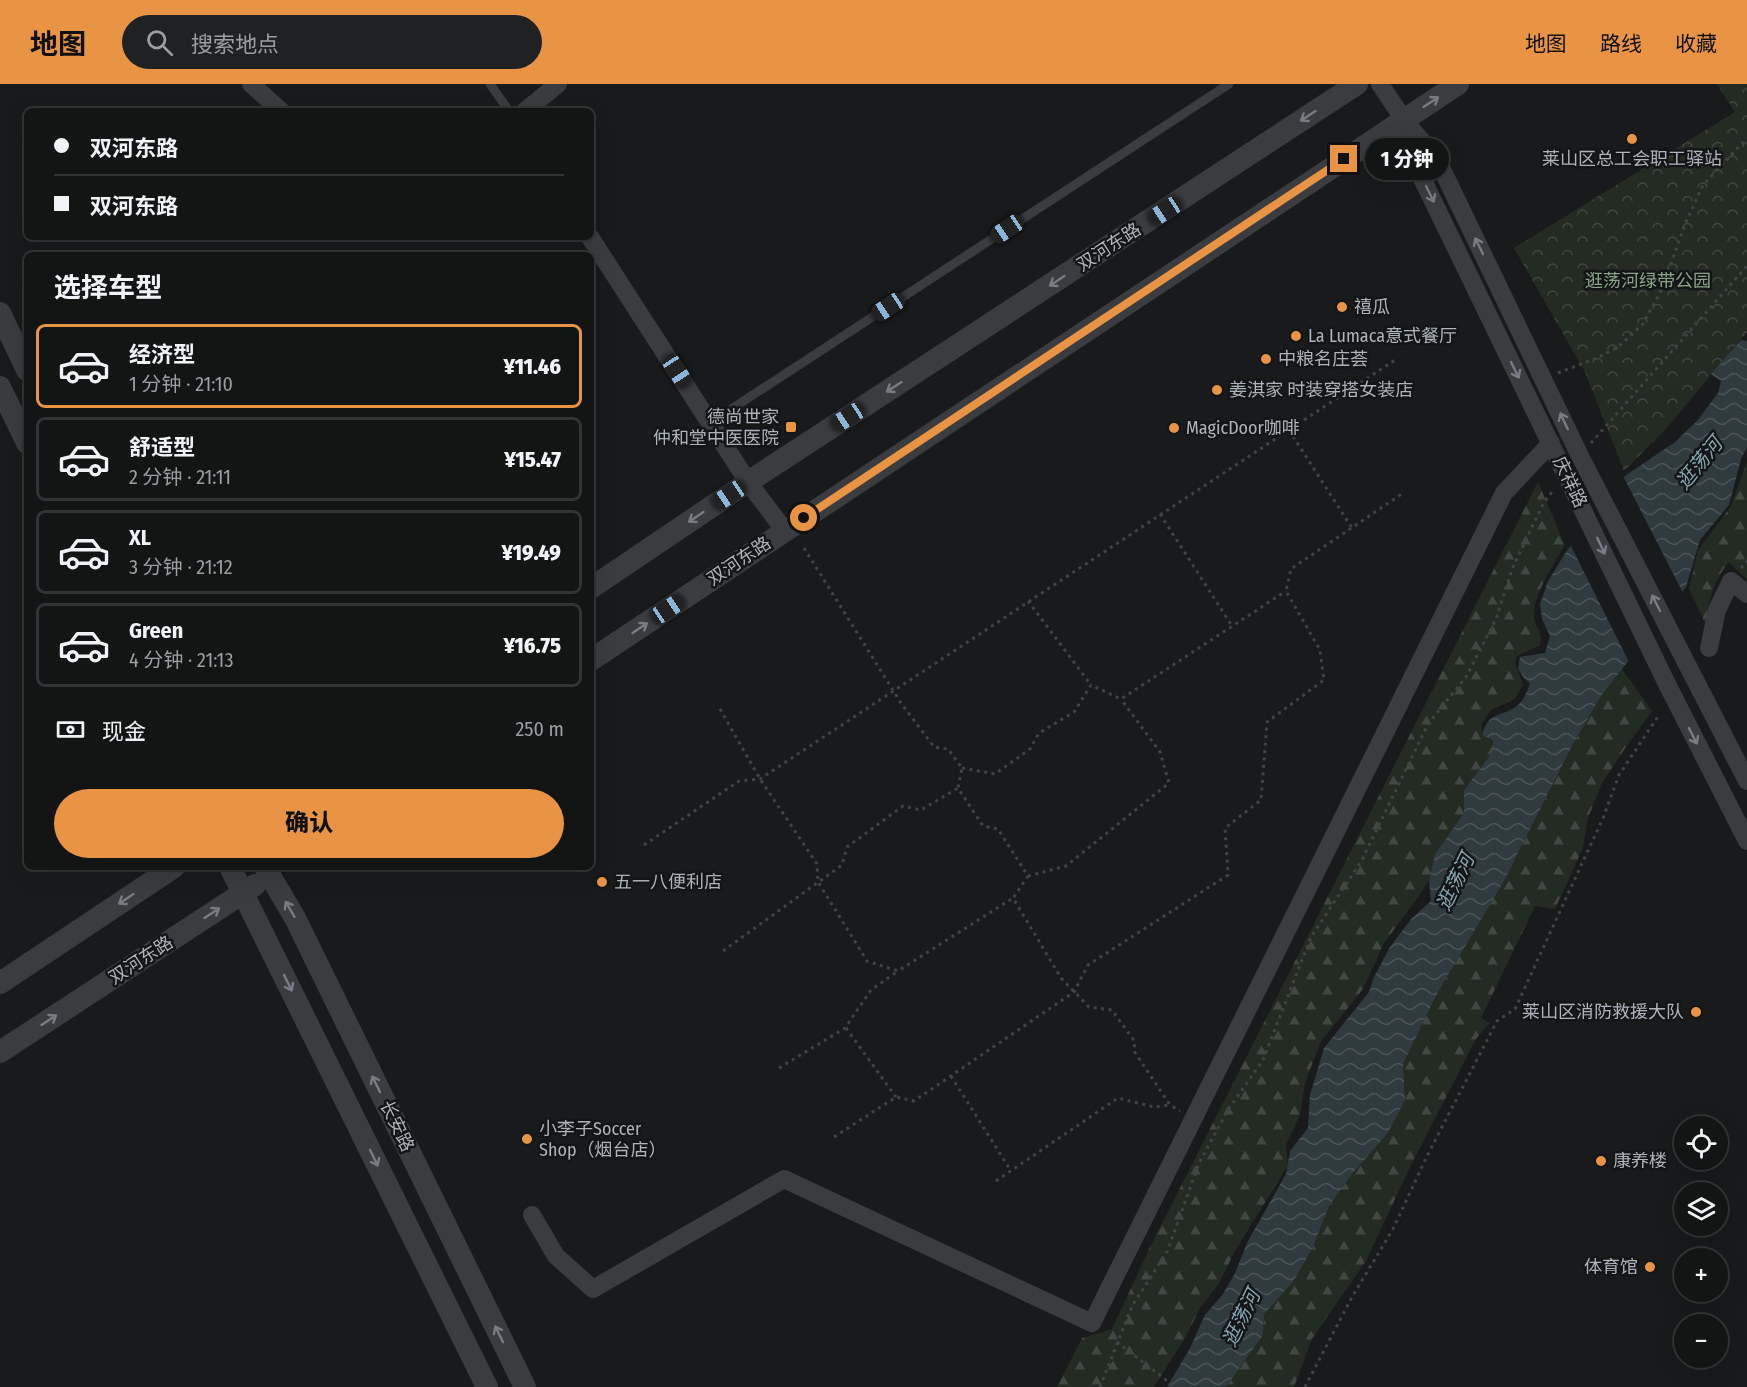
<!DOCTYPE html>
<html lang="zh">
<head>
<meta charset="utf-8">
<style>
  :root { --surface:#131414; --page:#202122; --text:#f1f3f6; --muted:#9d9ea0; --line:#323334; --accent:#e99444 }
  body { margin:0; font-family:"Fira Sans Condensed","Noto Sans SC",sans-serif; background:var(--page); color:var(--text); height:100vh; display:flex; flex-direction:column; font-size:22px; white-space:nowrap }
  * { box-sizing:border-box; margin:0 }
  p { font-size:20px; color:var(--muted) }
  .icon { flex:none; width:33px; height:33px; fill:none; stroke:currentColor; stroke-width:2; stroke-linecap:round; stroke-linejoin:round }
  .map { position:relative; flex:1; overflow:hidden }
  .details { position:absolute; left:24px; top:168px; width:570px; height:618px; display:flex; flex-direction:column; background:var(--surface); border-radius:9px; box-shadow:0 6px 24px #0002,0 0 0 2px var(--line) }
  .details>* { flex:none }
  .top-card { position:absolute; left:24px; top:24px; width:570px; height:132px; border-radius:9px; box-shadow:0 6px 24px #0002,0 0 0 2px var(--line); display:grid; align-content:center; height:132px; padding:0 30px; background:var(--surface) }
  .buttons { position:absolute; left:1674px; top:1032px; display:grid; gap:12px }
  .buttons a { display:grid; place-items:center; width:54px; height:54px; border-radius:50%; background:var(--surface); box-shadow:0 6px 24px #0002,0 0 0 2px var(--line); font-size:30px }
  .end { position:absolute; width:27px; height:27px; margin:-14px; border:8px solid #e99444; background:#111; box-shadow:0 0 0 3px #111 }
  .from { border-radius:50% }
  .bubble { position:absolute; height:42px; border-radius:21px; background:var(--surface); box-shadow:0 6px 24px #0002,0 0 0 2px var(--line); font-size:20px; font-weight:800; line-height:42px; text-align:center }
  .car { position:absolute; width:18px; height:36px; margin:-18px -9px; border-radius:8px; box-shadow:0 0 4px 2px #0007; background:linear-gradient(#222 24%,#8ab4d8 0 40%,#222 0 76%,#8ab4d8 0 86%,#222 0) }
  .top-card b { display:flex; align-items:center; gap:21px; height:57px; font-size:22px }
  .top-card b+b { border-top:2px solid var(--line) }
  .top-card i { width:15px; height:15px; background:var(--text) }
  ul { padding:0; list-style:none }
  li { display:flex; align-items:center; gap:18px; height:84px; margin:0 12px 9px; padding:0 18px; border:3px solid var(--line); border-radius:9px }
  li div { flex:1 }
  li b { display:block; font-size:22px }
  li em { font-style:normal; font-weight:800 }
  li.on { border-color:var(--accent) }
  li>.icon { width:54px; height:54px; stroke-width:1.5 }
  h2 { padding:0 30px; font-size:27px; line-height:72px }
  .pay { display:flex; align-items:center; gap:15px; height:66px; padding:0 30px; font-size:22px }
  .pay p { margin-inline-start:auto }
  .primary-button { display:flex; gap:12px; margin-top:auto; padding:12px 30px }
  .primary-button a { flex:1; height:69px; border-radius:36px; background:var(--accent); color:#111; font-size:24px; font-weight:800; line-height:69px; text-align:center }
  header { display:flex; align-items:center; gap:36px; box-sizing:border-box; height:84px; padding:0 30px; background:var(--accent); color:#111 }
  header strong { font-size:28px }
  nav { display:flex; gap:33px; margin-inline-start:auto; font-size:21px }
  .search { width:420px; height:54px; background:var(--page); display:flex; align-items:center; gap:15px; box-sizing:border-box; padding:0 21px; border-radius:33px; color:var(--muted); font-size:22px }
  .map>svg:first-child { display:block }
  .forest { fill:url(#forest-firs) }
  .park { fill:url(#park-crowns) }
  .water { fill:url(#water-waves) }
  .pier { fill:#191a1b }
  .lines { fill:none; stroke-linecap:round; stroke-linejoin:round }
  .path { stroke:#404447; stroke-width:3; stroke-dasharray:3 4.5; stroke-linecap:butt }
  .service { stroke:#3a3c40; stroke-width:9 }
  .minor { stroke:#3a3c40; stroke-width:18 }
  .tertiary { stroke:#3a3c40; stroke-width:22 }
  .oneway { stroke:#797d83 }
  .route { stroke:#e99444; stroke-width:8 }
  .poi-dot { fill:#e99444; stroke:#141516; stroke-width:2 }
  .labels { text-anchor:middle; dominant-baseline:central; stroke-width:5; stroke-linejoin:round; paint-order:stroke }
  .poi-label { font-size:18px; fill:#acb3ba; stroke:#141516; text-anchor:start }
  .street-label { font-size:18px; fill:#acb3ba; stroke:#141516 }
  .park-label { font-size:18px; fill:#88a485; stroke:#141516 }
  .water-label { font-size:20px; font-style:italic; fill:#86a6b3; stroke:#141516 }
</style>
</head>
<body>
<header>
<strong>地图</strong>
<div class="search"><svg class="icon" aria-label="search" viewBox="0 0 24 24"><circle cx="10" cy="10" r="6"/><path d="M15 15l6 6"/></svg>搜索地点</div>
<nav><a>地图</a><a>路线</a><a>收藏</a></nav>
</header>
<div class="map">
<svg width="1747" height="1303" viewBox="0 0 1747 1303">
  <defs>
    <pattern id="forest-firs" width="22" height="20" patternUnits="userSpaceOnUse" patternTransform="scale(1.5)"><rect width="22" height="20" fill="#242b23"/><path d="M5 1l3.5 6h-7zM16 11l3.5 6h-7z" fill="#414741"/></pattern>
    <pattern id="park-crowns" width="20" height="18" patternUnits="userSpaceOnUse" patternTransform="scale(1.5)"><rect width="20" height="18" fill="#242b23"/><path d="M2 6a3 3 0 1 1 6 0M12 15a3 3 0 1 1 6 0" fill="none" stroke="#414741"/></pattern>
    <pattern id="water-waves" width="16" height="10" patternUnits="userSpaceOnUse" patternTransform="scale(1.5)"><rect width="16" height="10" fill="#303b3f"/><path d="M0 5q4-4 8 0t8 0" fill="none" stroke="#4b5559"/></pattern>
  </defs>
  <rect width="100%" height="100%" fill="#191a1b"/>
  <path class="forest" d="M1747,377v119l-18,-18c-16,19 -20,39 -23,63l-17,-36 9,-39 33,-44z
    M1538,398l27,63c-11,18 -33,52 -31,73 2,11 9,13 6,27l-23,11 -2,8 8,20 -8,15 -24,11 -10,15 2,10 10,5v11l-29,38v24l-29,41 -5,24 -11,18 -35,47 -21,46 -42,52 -16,42 -5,32 -14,30 2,20 -54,88 -16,32 -18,23 -15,30 -31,49h-97l25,-49 30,-9 38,-82z
    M1622,585l30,42 -24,33 -26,39 -14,35 -5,30 -28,61 -20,-3 -54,112 8,5 -13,16 -66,128 -44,94 -54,78 -18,48h-68l37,-52 1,-21 29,-32 20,-35 16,-41 23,-32 36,-41 17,-33 -2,-36 35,-72 66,-111 69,-137 28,-48z"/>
  <path class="park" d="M1717,0h30v248l-81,97 -42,42 -39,-99 -71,-124 221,-136z"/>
  <path class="water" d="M1741,256l6,1v106l-6,12 -12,46 -29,35 -14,47 -85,109 -28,48 -69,137 -66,111 -35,72 2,36 -17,33 -36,41 -23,32 -16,41 -20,35 -29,32 -1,21 -37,52h-59l23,-39 15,-33 18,-21 12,-21 13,-32 38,-67 4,-23 18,-23 2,-33 14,-47 45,-56 5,-15 16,-30 22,-29 19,-17 -2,-20 6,-27 29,-41v-23l29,-39v-11l-11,-5c7,-25 20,-17 36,-30 6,-5 10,-15 12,-22l-6,-5 -6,-9 2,-12 25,-4 5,-17 -8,-17 -2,-15 8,-23 18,-29 59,-76 50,-34 22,-21 21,-28 3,-12 -10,-7z"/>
  <path class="pier" d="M1622,390l62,121 -54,69 -61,-122z"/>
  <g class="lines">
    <path class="path" d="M1558,289l41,-16 19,-10 25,-23 18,-33 25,-69 17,-37 44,-47
      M1289,346l63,98
      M1591,359l156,-177
      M1160,430l72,112
      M804,464l97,155 33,44 14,2 14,19 -4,20 25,38 15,3 30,47 -15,22 48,80 28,29 23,3 23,32 -1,9 36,54 10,6
      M1741,484l6,-7
      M1028,517l63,84
      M720,625l40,70 57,85 1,18 49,79 31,10 115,-73
      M962,684l33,6 35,-25 9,-16 35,-21 17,-27 30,14 165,-108
      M644,761l95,-64 21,-2 638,-421
      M1028,792l38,-10 103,-83 -9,-31 -39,-53
      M723,867l119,-86 5,-18 56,-41 18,4 37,-22
      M846,944l50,69
      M779,984l66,-40 26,-38 27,-19
      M951,992l60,95
      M834,1053l62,-40 18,4 160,-109 14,-27 140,-90 -3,-47 36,-28 6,-78 57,-42 -4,-30 -34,-59 5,-22 112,-76
      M996,1097l122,-83 36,9 16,-2
      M1117,1258l58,45
      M1100,1303l32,-81 35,-54 32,-89 29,-53 35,-50 48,-123 51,-77 66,-136 38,-47 30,-58 16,-50 31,-65 11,-15
      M1305,1303l47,-90 41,-68 34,-73 70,-135 18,-12 88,-191 16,-43 40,-60"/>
    <path class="service" d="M490,0l19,27
      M710,339l519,-339"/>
    <path class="minor" d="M251,0l30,27
      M1380,0l24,36 33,39 143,297 167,325
      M525,27l33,-27
      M1404,36l14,50 249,514 80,157
      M590,153l158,245 37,49
      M1709,564l8,-38 14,-29 16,13
      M532,1131l24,41 37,33 191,-110 308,144 412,-830 47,-50"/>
    <path class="tertiary" d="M0,229l27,57
      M0,303l27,56
      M591,504l157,-106 609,-398
      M591,576l867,-576
      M230,783l257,520
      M265,783l30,51 230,469
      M0,899l174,-116
      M0,968l255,-167"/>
  </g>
  <defs><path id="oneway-shaft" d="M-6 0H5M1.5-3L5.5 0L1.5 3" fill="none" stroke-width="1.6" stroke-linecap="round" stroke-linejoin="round" transform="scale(1.5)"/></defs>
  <g class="oneway">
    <use href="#oneway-shaft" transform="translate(1431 18) rotate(-33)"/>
    <use href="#oneway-shaft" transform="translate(1308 32) rotate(147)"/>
    <use href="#oneway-shaft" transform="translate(1430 110) rotate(64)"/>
    <use href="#oneway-shaft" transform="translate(1479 162) rotate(-116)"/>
    <use href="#oneway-shaft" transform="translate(1057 197) rotate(147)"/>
    <use href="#oneway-shaft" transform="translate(1515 286) rotate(64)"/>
    <use href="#oneway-shaft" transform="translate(894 303) rotate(147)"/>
    <use href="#oneway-shaft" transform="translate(1564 337) rotate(-115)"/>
    <use href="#oneway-shaft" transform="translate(696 433) rotate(146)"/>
    <use href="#oneway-shaft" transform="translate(1601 462) rotate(65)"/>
    <use href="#oneway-shaft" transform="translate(1656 519) rotate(-117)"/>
    <use href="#oneway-shaft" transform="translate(640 544) rotate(-34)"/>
    <use href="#oneway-shaft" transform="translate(1693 652) rotate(63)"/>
    <use href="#oneway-shaft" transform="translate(126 815) rotate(146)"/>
    <use href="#oneway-shaft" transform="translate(290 825) rotate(-120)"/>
    <use href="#oneway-shaft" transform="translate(212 829) rotate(-33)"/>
    <use href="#oneway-shaft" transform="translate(288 899) rotate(64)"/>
    <use href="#oneway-shaft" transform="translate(49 936) rotate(-33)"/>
    <use href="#oneway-shaft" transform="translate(376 1000) rotate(-116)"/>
    <use href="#oneway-shaft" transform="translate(374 1074) rotate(64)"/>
    <use href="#oneway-shaft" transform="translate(499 1250) rotate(-116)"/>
  </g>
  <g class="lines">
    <path class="route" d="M804,434l540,-359"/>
  </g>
  <g class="poi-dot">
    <circle cx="1632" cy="55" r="6"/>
    <circle cx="1342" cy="223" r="6"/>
    <circle cx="1296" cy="252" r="6"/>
    <circle cx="1266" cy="275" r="6"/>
    <circle cx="1217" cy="306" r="6"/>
    <rect x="785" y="337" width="12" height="12" rx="3"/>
    <circle cx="1174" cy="344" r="6"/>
    <circle cx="602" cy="798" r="6"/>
    <circle cx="1696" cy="928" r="6"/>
    <circle cx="527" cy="1055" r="6"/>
    <circle cx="1601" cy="1077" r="6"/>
    <circle cx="1650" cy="1183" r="6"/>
  </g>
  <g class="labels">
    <g class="poi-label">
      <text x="1632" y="75" text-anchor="middle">莱山区总工会职工驿站</text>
      <text x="1354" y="223">禧瓜</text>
      <text x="1308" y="252">La Lumaca意式餐厅</text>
      <text x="1278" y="275">中粮名庄荟</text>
      <text x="1229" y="306">姜淇家 时装穿搭女装店</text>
      <text x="779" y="333" text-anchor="end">德尚世家<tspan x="779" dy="21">仲和堂中医医院</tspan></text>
      <text x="1186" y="344">MagicDoor咖啡</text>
      <text x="614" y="798">五一八便利店</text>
      <text x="1684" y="928" text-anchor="end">莱山区消防救援大队</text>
      <text x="539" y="1045">小李子Soccer<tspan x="539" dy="21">Shop（烟台店）</tspan></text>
      <text x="1613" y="1077">康养楼</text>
      <text x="1638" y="1183" text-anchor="end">体育馆</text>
    </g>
    <g class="street-label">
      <text transform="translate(1109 163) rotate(-33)">双河东路</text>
      <text transform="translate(1570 398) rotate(64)">庆祥路</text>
      <text transform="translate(739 477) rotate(-34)">双河东路</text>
      <text transform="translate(141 876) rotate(-33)">双河东路</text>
      <text transform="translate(397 1042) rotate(64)">长安路</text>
    </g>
    <g class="park-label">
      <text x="1648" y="197">逛荡河绿带公园</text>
    </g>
    <g class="water-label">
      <text transform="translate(1699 379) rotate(-51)">逛荡河</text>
      <text transform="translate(1455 798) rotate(-64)">逛荡河</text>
      <text transform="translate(1241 1234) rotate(-64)">逛荡河</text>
    </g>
  </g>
</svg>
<div class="buttons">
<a><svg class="icon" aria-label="locate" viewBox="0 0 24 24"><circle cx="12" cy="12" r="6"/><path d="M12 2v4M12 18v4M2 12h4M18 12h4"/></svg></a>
<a><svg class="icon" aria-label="layers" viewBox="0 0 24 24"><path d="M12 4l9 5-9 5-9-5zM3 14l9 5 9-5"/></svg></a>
<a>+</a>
<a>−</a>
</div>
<i class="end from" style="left:804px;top:434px"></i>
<i class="end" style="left:1344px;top:75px"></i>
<div class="bubble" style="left:1365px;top:54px;width:84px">1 分钟</div>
<i class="car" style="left:1165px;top:127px;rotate:237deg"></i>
<i class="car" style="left:1007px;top:145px;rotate:236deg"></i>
<i class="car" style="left:888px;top:223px;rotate:237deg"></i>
<i class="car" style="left:677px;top:287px;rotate:147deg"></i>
<i class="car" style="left:848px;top:333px;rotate:237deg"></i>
<i class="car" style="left:729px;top:411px;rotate:236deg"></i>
<i class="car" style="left:668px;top:525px;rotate:56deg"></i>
<div class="top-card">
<b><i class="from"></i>双河东路</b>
<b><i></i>双河东路</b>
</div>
<section class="details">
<h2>选择车型</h2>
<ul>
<li class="on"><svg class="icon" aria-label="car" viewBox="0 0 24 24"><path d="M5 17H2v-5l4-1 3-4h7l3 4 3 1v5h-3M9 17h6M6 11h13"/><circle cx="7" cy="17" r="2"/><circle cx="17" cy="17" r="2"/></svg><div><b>经济型</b><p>1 分钟 · 21:10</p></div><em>¥11.46</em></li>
<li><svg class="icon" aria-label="car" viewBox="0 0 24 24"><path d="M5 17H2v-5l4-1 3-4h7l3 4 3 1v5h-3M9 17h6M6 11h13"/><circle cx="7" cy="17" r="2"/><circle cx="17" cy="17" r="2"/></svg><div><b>舒适型</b><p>2 分钟 · 21:11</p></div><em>¥15.47</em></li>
<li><svg class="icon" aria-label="car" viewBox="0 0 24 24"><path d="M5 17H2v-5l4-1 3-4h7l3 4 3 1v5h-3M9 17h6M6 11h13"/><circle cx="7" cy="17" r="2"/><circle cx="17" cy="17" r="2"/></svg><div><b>XL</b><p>3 分钟 · 21:12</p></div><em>¥19.49</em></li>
<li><svg class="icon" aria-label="car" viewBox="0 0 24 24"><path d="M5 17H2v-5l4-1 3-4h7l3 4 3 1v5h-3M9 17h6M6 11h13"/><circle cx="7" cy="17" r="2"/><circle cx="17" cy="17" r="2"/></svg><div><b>Green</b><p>4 分钟 · 21:13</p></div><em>¥16.75</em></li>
</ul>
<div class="pay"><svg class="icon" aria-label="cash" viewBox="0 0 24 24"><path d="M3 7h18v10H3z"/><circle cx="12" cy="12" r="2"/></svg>现金<p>250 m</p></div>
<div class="primary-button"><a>确认</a></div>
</section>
</div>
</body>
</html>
